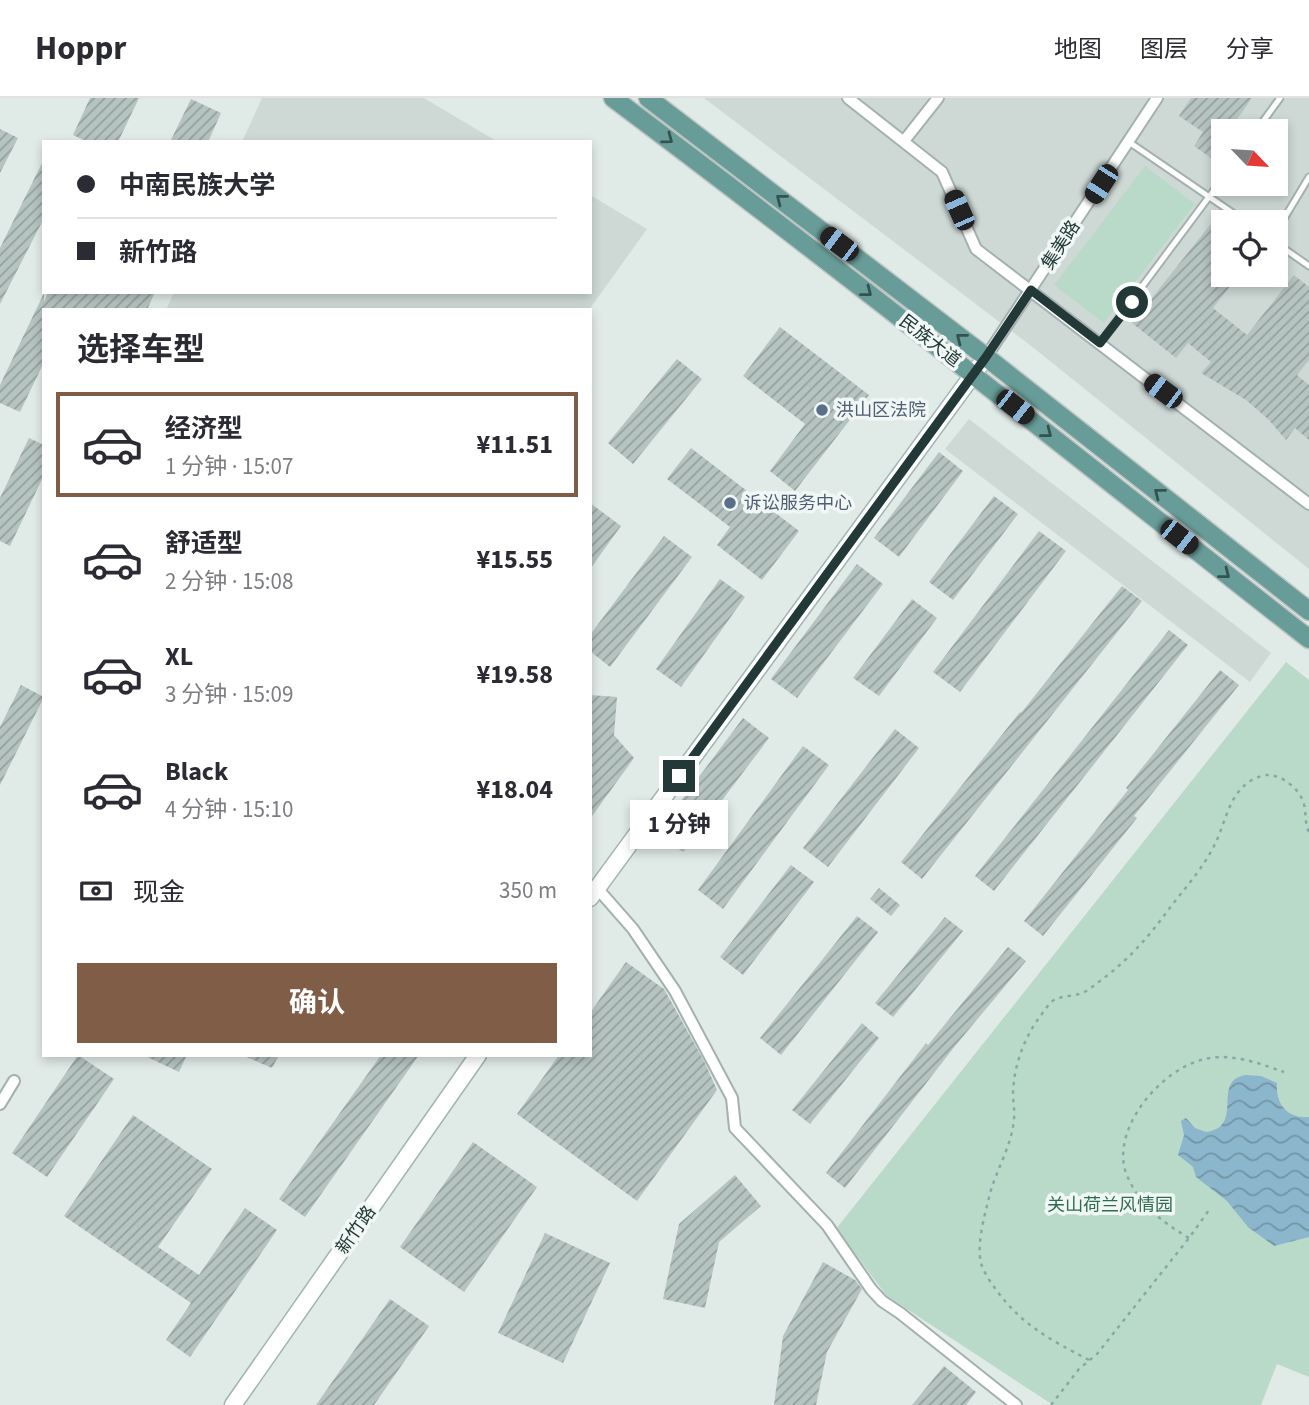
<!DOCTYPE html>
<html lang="zh">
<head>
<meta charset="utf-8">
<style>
  :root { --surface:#fff; --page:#f7f7f7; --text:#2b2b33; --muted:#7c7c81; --line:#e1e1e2; --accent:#805d47 }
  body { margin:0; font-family:"Source Sans 3","Noto Sans SC",sans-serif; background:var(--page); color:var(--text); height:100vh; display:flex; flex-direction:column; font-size:26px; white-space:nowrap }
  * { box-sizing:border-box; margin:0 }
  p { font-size:23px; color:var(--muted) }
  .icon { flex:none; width:38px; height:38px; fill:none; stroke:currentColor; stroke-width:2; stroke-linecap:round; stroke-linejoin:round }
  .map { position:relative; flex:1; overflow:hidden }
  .details { position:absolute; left:42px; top:210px; width:550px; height:749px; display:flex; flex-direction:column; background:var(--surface); border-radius:0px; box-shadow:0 4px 10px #0003 }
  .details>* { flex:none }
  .top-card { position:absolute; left:42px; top:42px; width:550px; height:154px; border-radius:0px; box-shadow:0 4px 10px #0003; display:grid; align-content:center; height:154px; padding:0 35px; background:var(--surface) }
  .needle { width:46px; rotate:115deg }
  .fabs { position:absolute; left:1211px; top:21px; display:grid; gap:14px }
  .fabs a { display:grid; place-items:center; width:77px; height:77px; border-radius:0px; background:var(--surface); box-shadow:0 4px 10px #0003; font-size:35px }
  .end { position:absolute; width:32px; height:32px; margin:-16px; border:9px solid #223937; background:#fff; box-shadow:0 0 0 4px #fff }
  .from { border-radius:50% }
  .bubble { position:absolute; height:49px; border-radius:0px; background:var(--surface); box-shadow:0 4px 10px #0003; font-size:23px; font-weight:700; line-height:49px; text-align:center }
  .car { position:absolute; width:21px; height:42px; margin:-21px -10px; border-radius:9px; box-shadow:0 0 5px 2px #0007; background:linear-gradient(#222 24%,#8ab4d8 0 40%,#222 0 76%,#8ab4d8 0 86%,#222 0) }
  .top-card b { display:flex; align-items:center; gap:24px; height:66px; font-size:26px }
  .top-card b+b { border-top:2px solid var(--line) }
  .top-card i { width:18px; height:18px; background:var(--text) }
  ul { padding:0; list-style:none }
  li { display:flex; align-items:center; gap:21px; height:105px; margin:0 14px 10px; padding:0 21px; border:4px solid transparent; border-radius:0px }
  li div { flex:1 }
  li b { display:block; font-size:26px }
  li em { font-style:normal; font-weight:700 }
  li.on { border-color:var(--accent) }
  li>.icon { width:63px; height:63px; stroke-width:1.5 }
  h2 { padding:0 35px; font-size:32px; line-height:84px }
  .pay { display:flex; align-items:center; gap:18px; height:77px; padding:0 35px; font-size:26px }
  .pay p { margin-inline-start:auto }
  .action { display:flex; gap:14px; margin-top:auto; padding:14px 35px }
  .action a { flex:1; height:80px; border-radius:0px; background:var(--accent); color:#fff; font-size:28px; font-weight:700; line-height:80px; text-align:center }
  header { display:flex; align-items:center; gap:42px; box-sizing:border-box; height:98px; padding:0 35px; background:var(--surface); border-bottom:2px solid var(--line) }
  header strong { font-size:33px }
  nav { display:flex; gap:38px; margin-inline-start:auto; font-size:24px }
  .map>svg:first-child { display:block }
  .built { fill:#ced9d6; fill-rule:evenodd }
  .park { fill:#badac9 }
  .water { fill:url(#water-waves) }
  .building { fill:url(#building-hatch) }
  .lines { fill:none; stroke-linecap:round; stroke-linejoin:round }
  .lane-casing { stroke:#a3b1af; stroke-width:9 }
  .street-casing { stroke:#a3b1af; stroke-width:14 }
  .secondary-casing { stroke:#a0b5b1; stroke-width:19 }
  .primary-casing { stroke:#bdc4c3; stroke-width:21 }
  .path { stroke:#83aba6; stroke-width:2.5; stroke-dasharray:3.5 5; stroke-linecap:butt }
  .lane { stroke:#fff; stroke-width:5 }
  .street { stroke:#fff; stroke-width:10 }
  .secondary { stroke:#fff; stroke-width:16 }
  .primary { stroke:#689c98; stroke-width:18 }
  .oneway { stroke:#34524f }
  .route { stroke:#223937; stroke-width:9 }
  .service-dot { fill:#5c6f8a; stroke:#f0f7f5; stroke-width:2.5 }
  .labels { text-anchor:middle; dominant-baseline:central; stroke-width:7; stroke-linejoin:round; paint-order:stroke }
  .street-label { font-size:18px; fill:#223937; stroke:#f0f7f5 }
  .service-label { font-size:18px; fill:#4e5e75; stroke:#f0f7f5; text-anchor:start }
  .park-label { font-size:18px; fill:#2f6d52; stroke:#f0f7f5 }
</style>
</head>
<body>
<header>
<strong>Hoppr</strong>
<nav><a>地图</a><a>图层</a><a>分享</a></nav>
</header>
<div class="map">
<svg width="1309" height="1307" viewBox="0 0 1309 1307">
  <defs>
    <pattern id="water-waves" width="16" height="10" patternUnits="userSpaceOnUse" patternTransform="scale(1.75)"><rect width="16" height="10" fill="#8cb6cb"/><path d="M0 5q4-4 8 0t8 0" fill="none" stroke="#7295a6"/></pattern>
    <pattern id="building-hatch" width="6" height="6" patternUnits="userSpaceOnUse" patternTransform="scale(1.75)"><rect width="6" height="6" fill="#b6c4c1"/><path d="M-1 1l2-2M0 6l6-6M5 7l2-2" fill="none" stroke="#94a09e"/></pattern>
  </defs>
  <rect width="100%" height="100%" fill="#e0eae7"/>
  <path class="built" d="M262,0h162l74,44h-256z
    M704,0h605v471l-279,-224zM1223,33h53v53h-53zM1223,124h53v53h-53z
    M590,97l57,34 -58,81h-423l8,-18h416z
    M969,321l302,234 -21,29 -305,-233z"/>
  <path class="park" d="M1145,68l50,38 -91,119 -50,-38z
    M1286,564l23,18v697l-32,-13 -16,41h-208l-166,-109 -51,-67z"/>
  <path class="water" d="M1246,977l15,1 16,7c-2,21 11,36 32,34v120l-35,9 -26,-19 -21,-26 -31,-24 -3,-10 -15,-12 6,-20 -3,-14 5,-3 9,10 11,4c40,-5 4,-52 40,-57z"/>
  <path class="building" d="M90,0h49l-21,44h-30l-15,-7z
    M1191,0h61l-23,33h-6v8l-12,19 -17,-12 9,-14 -24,-16z
    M191,1l30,14 -13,29h-38z
    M0,31l18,9 -18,35z
    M44,61v59l-44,86v-56z
    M1221,113l2,2v62h16l-26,33 34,27 47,-60 15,12v73l-12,15 12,10v55l-14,-12 -9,12 -17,-20 -23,-20 -45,-27 10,-11 -23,-19 -12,15 -44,-35z
    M48,194h107l-8,18h-103v52l-24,50 -20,-9v-18l44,-92v9z
    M780,229l89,68 -74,96 -25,-20 35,-47 -62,-48z
    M677,261l25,20 -69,85 -25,-21z
    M29,340l15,7v30l-34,71 -10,-5v-43z
    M691,350l108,83 -37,49 -45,-35 13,-18 -63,-48z
    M939,354l24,19 -64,86 -25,-19z
    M994,398l24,18 -65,86 -24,-18z
    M590,405l31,23 -31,43z
    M1039,433l27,20 -106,141 -27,-20z
    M664,438l28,21 -82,110 -20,-16v-16z
    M857,466l26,20 -86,114 -26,-19z
    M720,481l25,18 -64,90 -25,-18z
    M1122,488l20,15 -220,278 -21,-17 119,-150 1,1z
    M912,501l25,19 -58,78 -26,-18z
    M1169,532l19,15 -194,246 -19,-15z
    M1220,572l19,15 -105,131 3,2 -94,118 -19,-15 104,-131 -2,-2z
    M21,587l23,12 -44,88v-58z
    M590,597l27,2 -3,38 20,23 -44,61z
    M743,620l26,20 -86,114 -26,-19z
    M895,631l24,19 -91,119 -25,-19z
    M803,648l26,19 -106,144 -25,-19z
    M791,767l23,17 -71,93 -23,-18z
    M879,790l21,17 -9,11 -21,-17z
    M857,818l21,16 -97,123 -21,-17z
    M945,819l18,14 -70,86 -18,-14z
    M1008,849l18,14 -71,85 -110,142 -19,-15 100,-130 2,2z
    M626,864l38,27 40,72 13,29 -80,111 -120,-87 42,-59h31v-42z
    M862,925l17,15 -69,86 -18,-14z
    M78,957l36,24 -67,98 -35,-24z
    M143,957h44l-8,17z
    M242,957h37l-7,13z
    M381,957h38l-114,162 -26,-18z
    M133,1017l79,54 -54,78 41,28 46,-67 32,22 -87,127 -24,-17 25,-37 -127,-87z
    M473,1044l64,45 -73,105 -64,-45z
    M735,1077l26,31 -42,36 -14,66 -42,-9 16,-75z
    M545,1135l65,30 -47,100 -65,-30z
    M823,1164l32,18 7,9 -35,63 -11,53h-42l9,-69z
    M390,1201l39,27 -55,79h-58z
    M944,1268l32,26 -10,13h-54z"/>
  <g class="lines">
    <g class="lane-casing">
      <path id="lane" d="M1256,33l24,-33
        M1129,44l117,80
        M1276,134l33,-55
        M1276,145l33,23
        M1100,245l123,-165"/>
    </g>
    <g class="street-casing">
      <path id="street" d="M848,0l94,74 34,77 333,255
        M904,43l34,-43
        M986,259l171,-259
        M597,790l36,41 42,62 57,107 3,30 92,97 44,64 11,12 18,12 116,92
        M0,1006l14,-23"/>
    </g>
    <g class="secondary-casing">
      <path id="secondary" d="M590,800l396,-541
        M233,1307l245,-350"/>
    </g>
    <g class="primary-casing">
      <path id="primary" d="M613,0c235,176 465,360 696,541
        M648,0l338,259 323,254"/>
    </g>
    <path class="path" d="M1189,1140c-27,-16 -51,-34 -63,-65 -16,-46 39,-109 84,-115 25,-4 51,6 74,14
      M1089,1262c-38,-20 -66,-34 -92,-69 -6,-8 -13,-18 -16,-28 -5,-20 5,-53 10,-73 7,-23 21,-46 23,-71 1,-8 -1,-17 -1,-26 1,-30 13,-60 32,-83 2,-3 4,-6 6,-8 9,-7 21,-5 31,-9 6,-2 12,-8 18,-12 26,-19 47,-42 66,-68 17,-23 37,-44 49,-69 9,-18 13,-43 28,-57 5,-6 16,-11 23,-12 15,-1 32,13 37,26 4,11 1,21 6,31
      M1051,1307l28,-36 18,-15 92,-116 20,-28"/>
    <use href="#lane" class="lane"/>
    <use href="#street" class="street"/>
    <use href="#secondary" class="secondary"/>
    <use href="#primary" class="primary"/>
  </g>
  <defs><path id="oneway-chevron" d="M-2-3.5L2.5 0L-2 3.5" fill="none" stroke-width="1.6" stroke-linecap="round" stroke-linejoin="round" transform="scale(1.75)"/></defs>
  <g class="oneway">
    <use href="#oneway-chevron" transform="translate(668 41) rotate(37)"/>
    <use href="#oneway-chevron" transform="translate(781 101) rotate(-142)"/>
    <use href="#oneway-chevron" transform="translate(867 194) rotate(38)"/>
    <use href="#oneway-chevron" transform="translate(961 240) rotate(-142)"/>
    <use href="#oneway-chevron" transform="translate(1047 335) rotate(38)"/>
    <use href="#oneway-chevron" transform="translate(1159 395) rotate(-142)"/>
    <use href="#oneway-chevron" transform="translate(1225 476) rotate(38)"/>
  </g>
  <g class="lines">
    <path class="route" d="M679,678l307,-419 45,-67 69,53 32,-41"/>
  </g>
  <g class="service-dot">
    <circle cx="822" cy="312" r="7"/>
    <circle cx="730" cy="405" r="7"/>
  </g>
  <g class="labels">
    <g class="street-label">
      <text transform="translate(1061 147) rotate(-57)">集美路</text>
      <text transform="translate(930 243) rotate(38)">民族大道</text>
      <text transform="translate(356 1132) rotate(-55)">新竹路</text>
    </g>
    <g class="service-label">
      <text x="836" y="312">洪山区法院</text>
      <text x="744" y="405">诉讼服务中心</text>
    </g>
    <g class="park-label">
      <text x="1110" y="1107">关山荷兰风情园</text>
    </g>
  </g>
</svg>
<div class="fabs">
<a><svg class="needle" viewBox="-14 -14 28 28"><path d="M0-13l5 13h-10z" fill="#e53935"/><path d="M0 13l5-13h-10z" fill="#7c7c81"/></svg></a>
<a><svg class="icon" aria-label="locate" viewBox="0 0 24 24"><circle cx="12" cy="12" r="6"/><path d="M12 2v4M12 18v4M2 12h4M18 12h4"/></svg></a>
</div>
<i class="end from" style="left:1132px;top:204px"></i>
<i class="end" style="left:679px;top:678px"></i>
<div class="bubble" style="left:630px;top:702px;width:98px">1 分钟</div>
<i class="car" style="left:1101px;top:86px;rotate:213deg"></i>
<i class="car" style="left:959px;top:112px;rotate:336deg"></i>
<i class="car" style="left:839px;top:146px;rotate:307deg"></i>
<i class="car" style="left:1163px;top:293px;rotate:307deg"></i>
<i class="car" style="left:1015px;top:309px;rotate:128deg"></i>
<i class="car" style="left:1179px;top:439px;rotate:128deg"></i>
<div class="top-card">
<b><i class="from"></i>中南民族大学</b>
<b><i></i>新竹路</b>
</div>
<section class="details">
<h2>选择车型</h2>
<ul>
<li class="on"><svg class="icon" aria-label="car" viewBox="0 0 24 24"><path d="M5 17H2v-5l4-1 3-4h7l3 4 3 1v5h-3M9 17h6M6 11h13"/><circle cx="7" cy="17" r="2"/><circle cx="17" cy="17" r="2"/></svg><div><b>经济型</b><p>1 分钟 · 15:07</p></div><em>¥11.51</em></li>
<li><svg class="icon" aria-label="car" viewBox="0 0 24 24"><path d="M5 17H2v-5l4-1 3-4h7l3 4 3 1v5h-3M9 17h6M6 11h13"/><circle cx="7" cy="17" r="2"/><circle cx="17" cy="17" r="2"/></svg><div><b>舒适型</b><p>2 分钟 · 15:08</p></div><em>¥15.55</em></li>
<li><svg class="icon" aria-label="car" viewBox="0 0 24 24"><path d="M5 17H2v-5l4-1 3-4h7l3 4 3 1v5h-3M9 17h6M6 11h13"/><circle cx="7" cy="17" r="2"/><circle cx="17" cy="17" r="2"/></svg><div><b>XL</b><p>3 分钟 · 15:09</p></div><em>¥19.58</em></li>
<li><svg class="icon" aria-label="car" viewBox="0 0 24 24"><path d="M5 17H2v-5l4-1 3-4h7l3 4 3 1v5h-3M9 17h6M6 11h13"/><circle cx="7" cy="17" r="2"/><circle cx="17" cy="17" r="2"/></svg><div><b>Black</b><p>4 分钟 · 15:10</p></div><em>¥18.04</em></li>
</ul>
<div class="pay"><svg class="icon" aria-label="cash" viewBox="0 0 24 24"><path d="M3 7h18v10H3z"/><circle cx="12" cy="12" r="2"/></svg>现金<p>350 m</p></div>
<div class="action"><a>确认</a></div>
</section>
</div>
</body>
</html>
